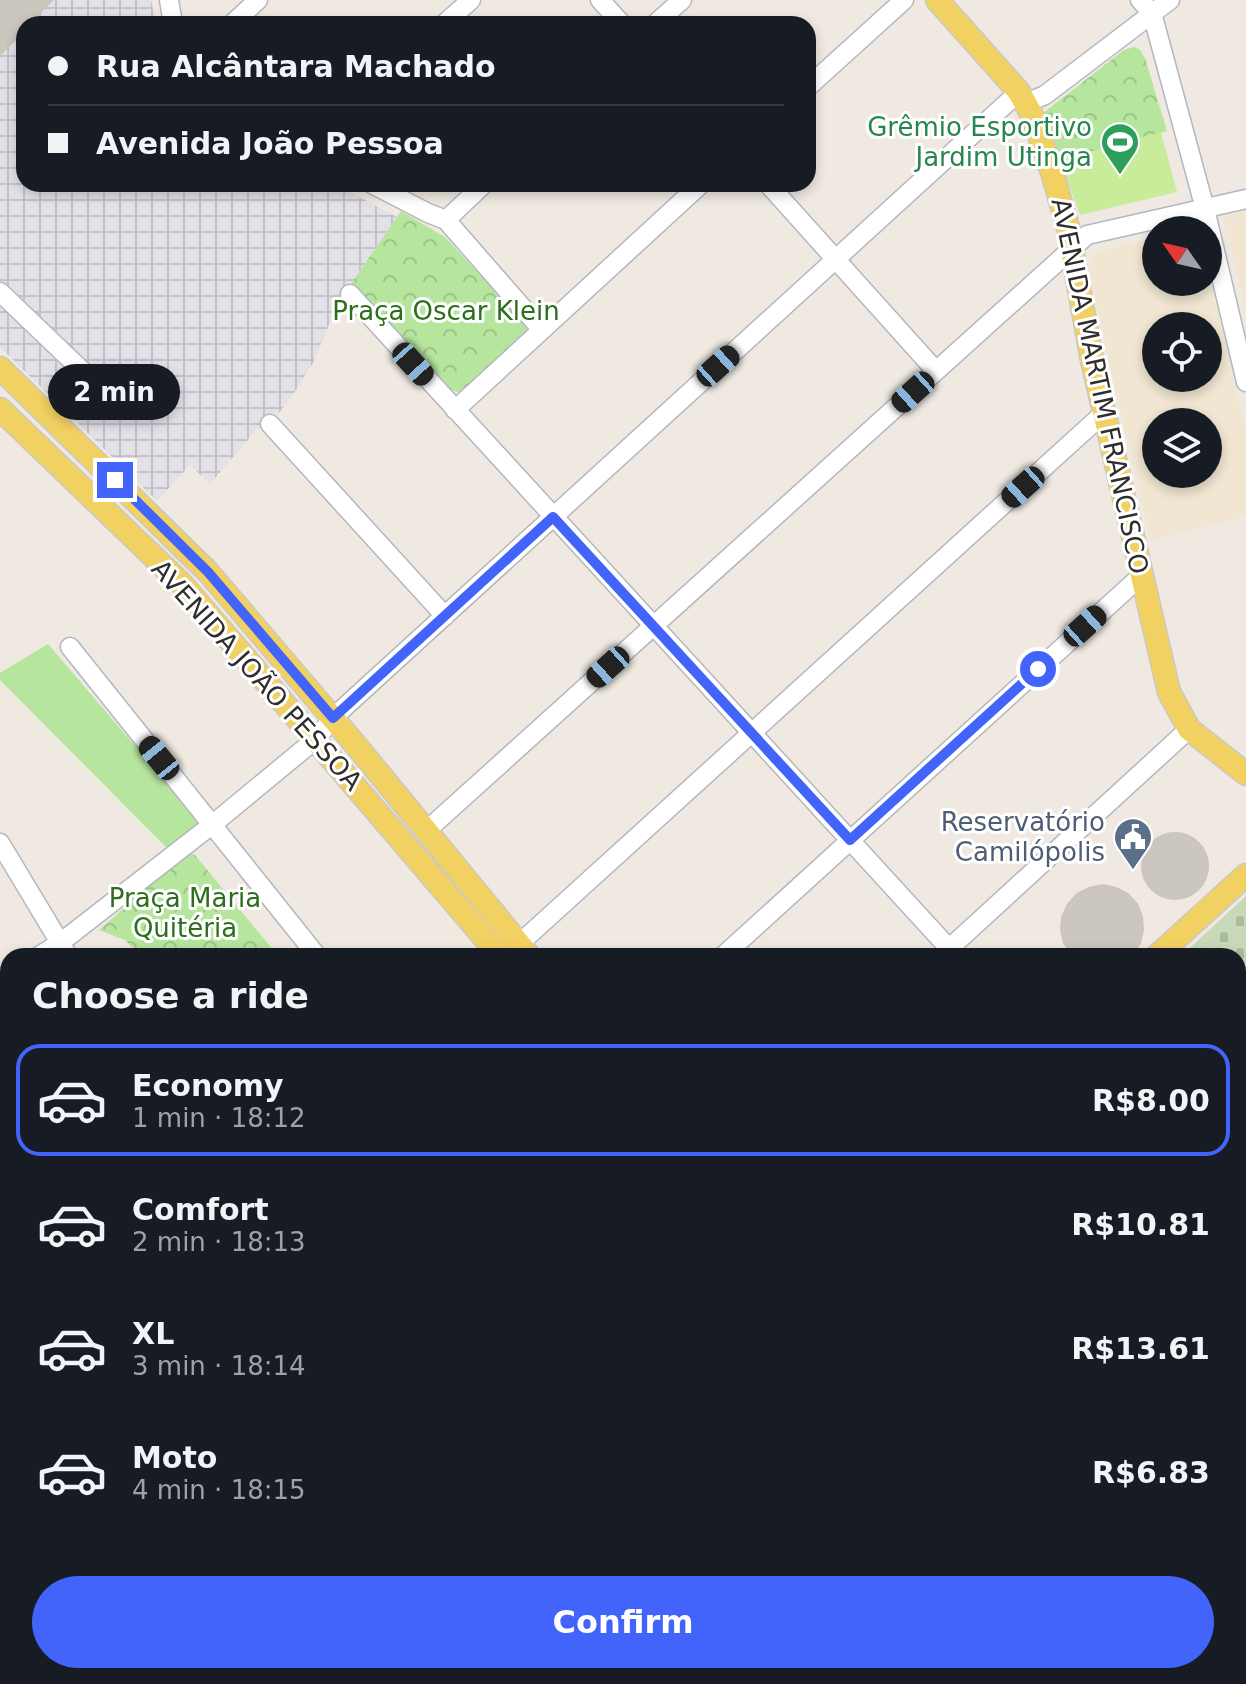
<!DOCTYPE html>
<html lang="en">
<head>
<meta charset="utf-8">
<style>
  :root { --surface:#171b24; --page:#20242c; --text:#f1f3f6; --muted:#9ea1a6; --line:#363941; --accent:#4264fb }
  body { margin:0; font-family:"DejaVu Sans",sans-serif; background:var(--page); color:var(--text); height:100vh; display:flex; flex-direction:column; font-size:30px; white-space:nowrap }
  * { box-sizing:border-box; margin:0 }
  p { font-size:26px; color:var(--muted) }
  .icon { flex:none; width:44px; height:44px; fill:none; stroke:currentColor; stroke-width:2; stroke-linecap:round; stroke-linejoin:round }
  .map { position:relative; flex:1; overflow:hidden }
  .side { position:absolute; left:0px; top:948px; width:1246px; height:736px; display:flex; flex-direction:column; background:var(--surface); border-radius:24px 24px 0 0; box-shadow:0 4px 12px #0003 }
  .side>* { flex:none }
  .banner { position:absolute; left:16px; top:16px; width:800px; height:176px; border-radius:24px; box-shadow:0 4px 12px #0003; display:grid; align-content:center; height:176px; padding:0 32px; background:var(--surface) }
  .needle { width:52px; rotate:304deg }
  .tools { position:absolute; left:1142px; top:216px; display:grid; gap:16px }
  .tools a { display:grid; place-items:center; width:80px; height:80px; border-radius:50%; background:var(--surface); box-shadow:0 4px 12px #0003; font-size:40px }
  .end { position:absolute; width:36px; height:36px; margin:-18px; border:10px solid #4264fb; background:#fff; box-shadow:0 0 0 4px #fff }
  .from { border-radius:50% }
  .bubble { position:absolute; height:56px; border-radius:28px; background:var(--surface); box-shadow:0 4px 12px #0003; font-size:26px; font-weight:800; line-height:56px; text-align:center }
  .car { position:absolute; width:24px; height:48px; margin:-24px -12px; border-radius:10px; box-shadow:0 0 6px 2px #0007; background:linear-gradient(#222 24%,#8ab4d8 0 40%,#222 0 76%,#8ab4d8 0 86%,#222 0) }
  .banner b { display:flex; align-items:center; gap:28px; height:76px; font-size:30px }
  .banner b+b { border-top:2px solid var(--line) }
  .banner i { width:20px; height:20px; background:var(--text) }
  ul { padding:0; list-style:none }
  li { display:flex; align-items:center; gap:24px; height:112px; margin:0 16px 12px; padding:0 16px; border:4px solid transparent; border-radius:24px }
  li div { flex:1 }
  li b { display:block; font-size:30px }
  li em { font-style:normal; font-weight:800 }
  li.selected { border-color:var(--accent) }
  li>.icon { width:72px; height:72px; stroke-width:1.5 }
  h2 { padding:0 32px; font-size:36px; line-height:96px }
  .action { display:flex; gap:16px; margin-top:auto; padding:16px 32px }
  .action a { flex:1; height:92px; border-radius:48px; background:var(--accent); color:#fff; font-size:32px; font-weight:800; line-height:92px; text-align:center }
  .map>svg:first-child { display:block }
  .industrial { fill:url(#industrial-grid) }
  .education { fill:#f0e6d1; fill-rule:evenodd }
  .grass { fill:#b6e59e }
  .cemetery { fill:url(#cemetery-stones) }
  .park { fill:url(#park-crowns) }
  .pitch { fill:#c9ec9a }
  .building { fill:#cbc7bf; stroke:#cbc5ba; stroke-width:2 }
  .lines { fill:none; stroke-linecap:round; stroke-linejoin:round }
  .minor-casing { stroke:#b4b7c1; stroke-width:21 }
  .major-casing { stroke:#c9c9c9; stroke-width:25 }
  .minor { stroke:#fff; stroke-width:18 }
  .major { stroke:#f2d163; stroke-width:22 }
  .route { stroke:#4264fb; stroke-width:10 }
  .labels { text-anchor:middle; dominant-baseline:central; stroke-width:6; stroke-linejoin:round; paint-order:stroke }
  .leisure-label { font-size:26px; fill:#27864d; stroke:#fff; text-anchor:end }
  .park-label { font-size:26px; fill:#2c6e1b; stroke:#fff }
  .street-label { font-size:26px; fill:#2e2e2e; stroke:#fff }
  .service-label { font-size:26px; fill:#4e5e75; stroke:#fff; text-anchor:end }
</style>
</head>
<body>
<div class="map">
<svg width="1246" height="1684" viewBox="0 0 1246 1684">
  <defs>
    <pattern id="industrial-grid" width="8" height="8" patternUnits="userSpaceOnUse" patternTransform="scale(2)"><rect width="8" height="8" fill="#e3e1e8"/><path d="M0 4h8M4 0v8" fill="none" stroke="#c3c1c7"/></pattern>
    <pattern id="cemetery-stones" width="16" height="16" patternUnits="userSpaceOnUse" patternTransform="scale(2)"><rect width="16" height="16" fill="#c8d9b8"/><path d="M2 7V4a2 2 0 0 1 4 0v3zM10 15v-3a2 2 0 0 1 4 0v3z" fill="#acbb9e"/></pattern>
    <pattern id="park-crowns" width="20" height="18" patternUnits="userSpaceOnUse" patternTransform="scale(2)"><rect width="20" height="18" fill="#b6e59e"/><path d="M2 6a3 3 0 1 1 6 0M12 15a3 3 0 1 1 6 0" fill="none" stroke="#9dc588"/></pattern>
  </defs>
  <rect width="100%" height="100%" fill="#efe9e1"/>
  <path class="industrial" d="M0,0h151l5,24h-132v160h311l62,33 -59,86 -25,60 -19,30 -15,20 -22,16 -47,55 -20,-19 -33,36 -157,-154z"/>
  <path class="education" d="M1246,210v101l-24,-96z
    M1156,237v45h52v-14l38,164v84l-96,24 -62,-272 8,-16zM1208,326v52h-52v-52zM1156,422h52v52h-52z
    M1238,1436l8,2v136l-8,-9z"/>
  <path class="grass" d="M48,644l152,178 -33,26 -167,-168v-7z"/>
  <path class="cemetery" d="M1246,896v284l-8,7v-231h-57z"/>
  <path class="park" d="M1134,47l6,3 5,8 22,73 -113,31 -14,-43 3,-6 81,-63z
    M401,211l44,26 82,89 -1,7 -67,60 -10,-4 -98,-105z
    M190,853l5,2 83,101h-137l-16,-16 -26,-10 86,-76z
    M153,1676h145l-14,8h-145z"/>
  <path class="pitch" d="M1161,132l16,60 -97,23 -20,-55z"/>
  <path class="building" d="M0,0h52l-23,24h-5v6l-24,25z
    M1142 866a33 33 0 1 1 66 0a33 33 0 1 1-66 0Z
    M1103,885l13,3 12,6 9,10 5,13 1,13 -3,13 -9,13h-57l-10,-13 -3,-13 1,-13 6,-13 9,-10 12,-6z
    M8,1588v72l-8,-13v-54z
    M17,1676h61l-15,8h-41z"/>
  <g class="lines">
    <g class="minor-casing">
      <path id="minor" d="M169,0l4,24
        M600,0l22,24
        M1140,0l12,13 53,196 41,173
        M232,24l26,-24
        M444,24l27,-24
        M655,24l27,-24
        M808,87l96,-87
        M1026,103l19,-8 125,-95
        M372,184l56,29 18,7 96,110
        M768,184l168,187
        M446,220l38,-36
        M0,292l119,114
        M350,294l606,662
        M455,410l246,-226
        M270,424l175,192
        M70,647l247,309
        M426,831l661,-596 159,-36
        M0,843l68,113
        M519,944l585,-531
        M39,956l21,-13 153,-119 103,-85 17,-21 16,-15 670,-611
        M723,956l418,-380
        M941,956l248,-227
        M0,980l8,-5
        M0,1175l8,13
        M1238,1323l8,8
        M1238,1405l8,-7
        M0,1425l8,-5
        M0,1507l8,13
        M1238,1661l8,-4
        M100,1676l5,8
        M494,1676l4,8
        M691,1676l4,8
        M125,1684l14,-8
        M741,1684l14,-8
        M1035,1684l14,-8
        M1181,1684l20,-8"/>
    </g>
    <g class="major-casing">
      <path id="major" d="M937,0l82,92 13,23 20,57 16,56 24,132 77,332 20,37 57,45
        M0,368l208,204 146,171 175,213
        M0,409l183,176 317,371
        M1157,956l89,-81
        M1238,1209l8,-7
        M892,1676l4,8
        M1094,1676l7,8
        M317,1684l14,-8"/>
    </g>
    <use href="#minor" class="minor"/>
    <use href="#major" class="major"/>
  </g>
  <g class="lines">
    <path class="route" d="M115,480l93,92 125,146 220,-201 297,323 188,-171"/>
  </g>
  <defs>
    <g id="stadium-pin" transform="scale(2)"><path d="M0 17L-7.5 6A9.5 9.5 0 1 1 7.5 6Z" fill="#2e9e5b" stroke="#fff"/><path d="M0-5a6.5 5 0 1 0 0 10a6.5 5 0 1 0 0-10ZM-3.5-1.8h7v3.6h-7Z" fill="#fff"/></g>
    <g id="civic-pin" transform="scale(2)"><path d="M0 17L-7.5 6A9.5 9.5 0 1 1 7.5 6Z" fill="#5c6f8a" stroke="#fff"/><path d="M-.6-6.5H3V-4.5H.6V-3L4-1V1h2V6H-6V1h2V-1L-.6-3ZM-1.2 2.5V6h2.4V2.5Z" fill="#fff"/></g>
  </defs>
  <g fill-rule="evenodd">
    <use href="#stadium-pin" x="1120" y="142"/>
    <use href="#civic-pin" x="1133" y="837"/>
  </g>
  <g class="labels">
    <g class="leisure-label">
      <text x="1092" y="127">Grêmio Esportivo<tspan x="1092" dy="30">Jardim Utinga</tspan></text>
    </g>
    <g class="park-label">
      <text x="446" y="311">Praça Oscar Klein</text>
      <text x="185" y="898">Praça Maria<tspan x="185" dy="30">Quitéria</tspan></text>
    </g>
    <g class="street-label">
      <text transform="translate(1100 386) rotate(78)">AVENIDA MARTIM FRANCISCO</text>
      <text transform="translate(257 675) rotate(48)">AVENIDA JOÃO PESSOA</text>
    </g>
    <g class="service-label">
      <text x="1105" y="822">Reservatório<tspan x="1105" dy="30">Camilópolis</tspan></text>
    </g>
  </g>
</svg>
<div class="tools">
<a><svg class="needle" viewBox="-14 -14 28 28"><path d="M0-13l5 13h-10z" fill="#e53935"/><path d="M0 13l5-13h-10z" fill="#9ea1a6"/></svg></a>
<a><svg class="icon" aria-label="locate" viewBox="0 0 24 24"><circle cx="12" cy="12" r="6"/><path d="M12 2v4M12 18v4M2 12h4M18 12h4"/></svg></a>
<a><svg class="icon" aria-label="layers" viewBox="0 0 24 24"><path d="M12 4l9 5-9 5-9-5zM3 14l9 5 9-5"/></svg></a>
</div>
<i class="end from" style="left:1038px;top:669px"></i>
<i class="end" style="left:115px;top:480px"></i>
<div class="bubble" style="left:48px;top:364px;width:132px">2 min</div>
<i class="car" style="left:413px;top:364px;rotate:138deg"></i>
<i class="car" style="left:718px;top:366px;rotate:48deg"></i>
<i class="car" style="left:913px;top:392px;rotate:228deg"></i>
<i class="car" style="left:1023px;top:487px;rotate:228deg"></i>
<i class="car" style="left:1085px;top:626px;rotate:48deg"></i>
<i class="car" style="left:608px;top:667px;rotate:228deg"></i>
<i class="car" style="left:159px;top:758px;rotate:321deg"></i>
<div class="banner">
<b><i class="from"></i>Rua Alcântara Machado</b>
<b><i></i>Avenida João Pessoa</b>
</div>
<section class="side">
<h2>Choose a ride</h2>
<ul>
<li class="selected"><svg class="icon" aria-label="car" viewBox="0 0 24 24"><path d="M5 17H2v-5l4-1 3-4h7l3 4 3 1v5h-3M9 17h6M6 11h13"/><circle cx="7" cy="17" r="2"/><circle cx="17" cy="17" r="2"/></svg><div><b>Economy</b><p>1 min · 18:12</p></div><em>R$8.00</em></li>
<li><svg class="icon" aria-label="car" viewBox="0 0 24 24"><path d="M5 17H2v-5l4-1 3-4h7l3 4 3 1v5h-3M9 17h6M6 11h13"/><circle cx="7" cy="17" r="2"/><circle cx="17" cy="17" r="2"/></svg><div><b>Comfort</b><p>2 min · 18:13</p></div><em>R$10.81</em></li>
<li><svg class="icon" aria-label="car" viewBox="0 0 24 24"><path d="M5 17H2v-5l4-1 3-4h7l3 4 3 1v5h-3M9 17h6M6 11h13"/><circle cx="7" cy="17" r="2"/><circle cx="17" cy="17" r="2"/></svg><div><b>XL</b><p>3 min · 18:14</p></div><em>R$13.61</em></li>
<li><svg class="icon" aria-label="car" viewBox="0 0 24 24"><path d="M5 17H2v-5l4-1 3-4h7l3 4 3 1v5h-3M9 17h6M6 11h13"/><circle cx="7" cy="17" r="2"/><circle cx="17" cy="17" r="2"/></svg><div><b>Moto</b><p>4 min · 18:15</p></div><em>R$6.83</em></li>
</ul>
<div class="action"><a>Confirm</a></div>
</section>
</div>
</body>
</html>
